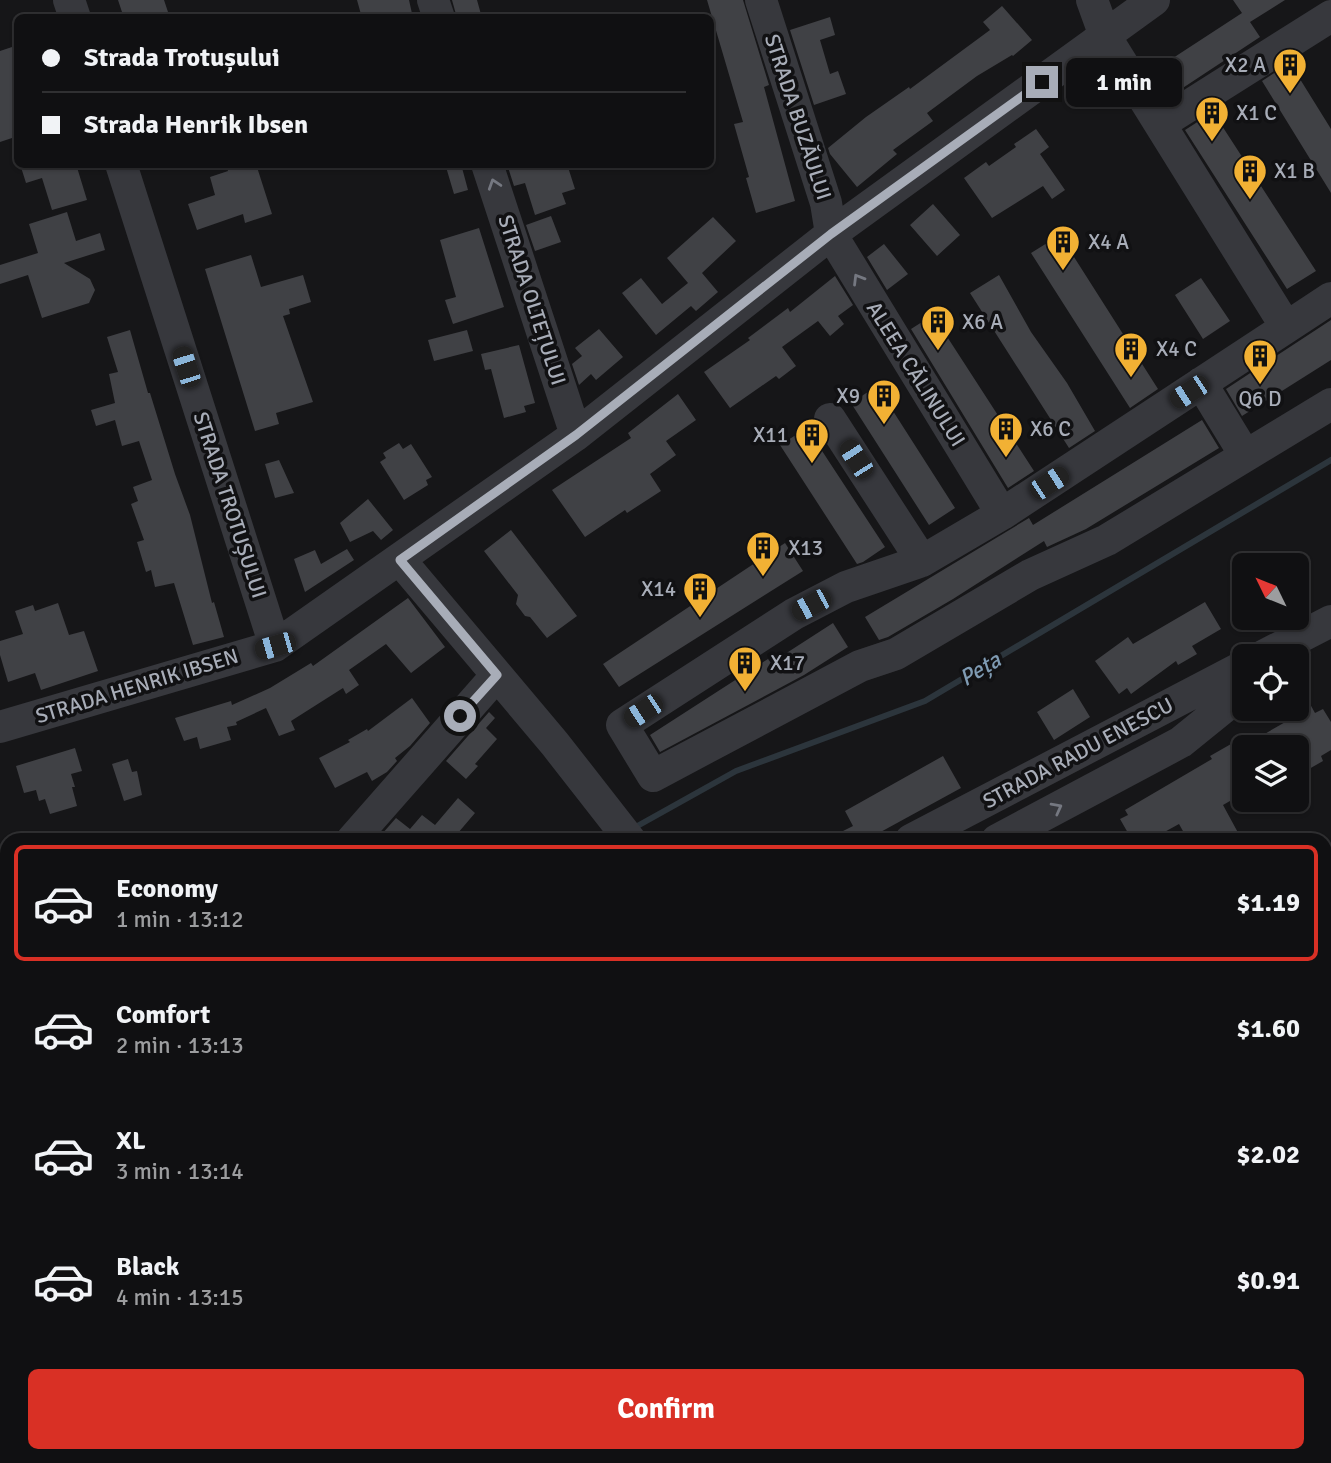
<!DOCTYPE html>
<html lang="en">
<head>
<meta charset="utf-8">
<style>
  :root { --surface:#101012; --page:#1e1e20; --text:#f1f3f6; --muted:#9c9d9f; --line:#303032; --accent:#d93025 }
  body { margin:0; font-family:Signika,sans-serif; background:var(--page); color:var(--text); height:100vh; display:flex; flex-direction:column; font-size:26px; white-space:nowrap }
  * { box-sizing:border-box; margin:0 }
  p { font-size:23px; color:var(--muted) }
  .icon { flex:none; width:38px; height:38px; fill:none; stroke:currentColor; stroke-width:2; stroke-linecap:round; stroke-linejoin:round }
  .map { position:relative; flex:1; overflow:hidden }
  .panel { position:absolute; left:0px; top:833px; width:1332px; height:630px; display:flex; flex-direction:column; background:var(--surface); border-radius:21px 21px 0 0; box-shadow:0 2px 5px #0004,0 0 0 2px var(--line) }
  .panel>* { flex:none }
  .hud { position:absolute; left:14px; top:14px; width:700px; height:154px; border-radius:10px; box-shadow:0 2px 5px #0004,0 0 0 2px var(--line); display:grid; align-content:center; height:154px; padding:0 28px; background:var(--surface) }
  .needle { width:46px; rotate:313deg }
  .fabs { position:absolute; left:1232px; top:553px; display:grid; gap:14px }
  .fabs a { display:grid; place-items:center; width:77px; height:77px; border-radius:10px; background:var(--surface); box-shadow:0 2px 5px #0004,0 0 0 2px var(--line); font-size:35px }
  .end { position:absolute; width:32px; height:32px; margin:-16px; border:9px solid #a8adb8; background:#111; box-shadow:0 0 0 4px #111 }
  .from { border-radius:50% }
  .bubble { position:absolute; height:49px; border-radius:10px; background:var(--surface); box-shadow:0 2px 5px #0004,0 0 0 2px var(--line); font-size:23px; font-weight:700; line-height:49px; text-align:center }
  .car { position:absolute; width:21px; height:42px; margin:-21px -10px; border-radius:9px; box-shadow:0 0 5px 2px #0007; background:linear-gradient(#222 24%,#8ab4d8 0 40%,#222 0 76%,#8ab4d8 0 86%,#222 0) }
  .hud b { display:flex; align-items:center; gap:24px; height:66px; font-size:26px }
  .hud b+b { border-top:2px solid var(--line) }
  .hud i { width:18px; height:18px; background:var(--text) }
  ul { padding:12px 0 0; list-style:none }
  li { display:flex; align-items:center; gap:21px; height:116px; margin:0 14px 10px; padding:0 14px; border:4px solid transparent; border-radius:10px }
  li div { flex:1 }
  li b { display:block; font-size:26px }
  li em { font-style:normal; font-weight:700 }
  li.active { border-color:var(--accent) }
  li>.icon { width:63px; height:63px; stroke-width:1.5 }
  .primary-button { display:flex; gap:14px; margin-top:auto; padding:14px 28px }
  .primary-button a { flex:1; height:80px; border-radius:10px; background:var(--accent); color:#fff; font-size:28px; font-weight:700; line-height:80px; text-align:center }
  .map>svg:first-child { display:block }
  .green { fill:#1e261f }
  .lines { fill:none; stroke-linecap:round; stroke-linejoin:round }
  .stream { stroke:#2c353c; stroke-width:6 }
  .building { fill:#404145 }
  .minor { stroke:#37383d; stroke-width:32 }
  .highway { stroke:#63666e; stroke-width:38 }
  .oneway { stroke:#757881 }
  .route { stroke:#a8adb8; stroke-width:9 }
  .labels { text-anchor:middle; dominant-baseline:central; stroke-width:7; stroke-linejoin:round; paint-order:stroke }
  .poi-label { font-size:21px; fill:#a8adb8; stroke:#111113; text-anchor:start }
  .street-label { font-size:21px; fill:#a8adb8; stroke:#111113 }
  .water-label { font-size:23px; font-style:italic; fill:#7f9bb3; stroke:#111113 }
</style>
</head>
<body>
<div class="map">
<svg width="1331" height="1463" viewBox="0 0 1331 1463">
  <rect width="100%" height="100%" fill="#161618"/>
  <path class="green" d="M1331,934v80l-6,4v-81z
    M14,1456h80l3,7h-97z"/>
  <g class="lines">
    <path class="stream" d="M632,829l104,-58 189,-70 406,-241
      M0,1178l7,-4"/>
  </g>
  <path class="building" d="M118,0h46l6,18h-46z
    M357,0h52l4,18h-51z
    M452,0h25l5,18h-25z
    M707,0h36l26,85 -5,2 31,114 -39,12 -10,-35 3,-1 -15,-53 9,-2z
    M1233,0h52l-35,22 10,15 -94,62 -16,-26 92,-60z
    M1002,6l30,34 -19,16 -1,-1 -35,21 -50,37 6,8 -40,29 4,4 -40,33 -27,-33 -2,-6 38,-31 43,-30 1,2 80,-59 -7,-8z
    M830,17l5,18 -15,5 10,34 8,-3 8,23 -32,11 -24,-75z
    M18,45v91l-18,6v-91z
    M1290,63l41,66v64l-69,-112z
    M1213,112l103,159 -29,18 -102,-159z
    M1036,129l13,18 -9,7 25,36 -13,9 -9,-13 -51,32 -28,-40 22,-16 3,4 27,-19 -2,-3z
    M20,164h56l11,36 -35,10 -10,-32 -16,5z
    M226,164h30l16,50 -27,9 -2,-9 -46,16 -9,-26 27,-9 -5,-18 18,-6z
    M455,164h6l7,26 -14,4 -8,-27z
    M507,164h60l8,25 -13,4 4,11 -31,11 -10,-32 -11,3z
    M933,204l27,31 -23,21 -27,-31z
    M67,212l9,29 24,-8 5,17 -41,13 26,16 5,11 -6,13 -47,15 -14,-43 -28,9v-19l38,-12 -9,-29z
    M551,216l10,26 -26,9 -9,-26z
    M713,217l23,24 -34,32 16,19 -22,19 -5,-5 -35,29 -34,-42 19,-15 21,26 26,-21 -21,-25z
    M479,228l25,79 -51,17 -8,-24 11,-3 -16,-57z
    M1060,235l98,154 -28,19 -99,-155z
    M884,244l24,30 -21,16 -20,-33z
    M251,255l10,32 42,-12 8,27 -22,7 1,5 -7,2 30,86 -37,11 3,11 -24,7 -50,-162z
    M999,275l32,57 36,51 28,48 -26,17 -99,-155z
    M835,276l18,29 -15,11 6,8 -14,12 -12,-15 -36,26 14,19 -17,13 -3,-3 -46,32 -26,-36 46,-32 -2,-2 40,-30 2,4z
    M1201,278l29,43 -27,18 -28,-44z
    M933,315l101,156 -26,17 -97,-159z
    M1331,320v40l-89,56 -16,-27z
    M599,329l24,28 -27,23 -5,-6 -12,11 -7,-21 10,-8 -7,-8z
    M130,330l18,63h2l25,81 15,41 22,88 2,-1 10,35 -31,8 -19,-62 -19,4 -4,-17 -5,2 -9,-30 7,-2 -13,-36 7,-3 -5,-14 19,-7 -13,-39 -17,5 -7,-26 -19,6 -5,-16 24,-7 -6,-29 9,-2 -11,-35z
    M467,330l6,21 -39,10 -6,-21z
    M519,345l16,58 -11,3 2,6 -22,6 -13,-49 -6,1 -4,-16z
    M877,386l78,122 -26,17 -78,-122z
    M678,394l18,26 -30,21 10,14 -26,19 11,17 -34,22 -2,-3 -40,27 -33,-47 79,-52 -3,-5z
    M1202,420l17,28 -133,81 -39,18 -3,-6 -91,58 -65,38 -9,3 -14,-23 164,-99 4,7z
    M807,428l78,119 -22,15 -6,2 -77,-119z
    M399,443l4,6 8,-5 21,33 -6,3 2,5 -24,15 -24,-38 6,-4 -3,-5z
    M279,460l15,33 -19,5 -10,-34z
    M368,499l25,31 -12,10 -8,-9 -23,11 -10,-19z
    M511,530l66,86 -30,22 -17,-21 -5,-1 -9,-12 2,-9 -34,-44z
    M785,543l18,28 -184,116 -16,-23z
    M347,549l7,11 -49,32 -11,-33 21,-9 6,14z
    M408,598l37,49 -34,26 -25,-29 -37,26 10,15 -13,9 -3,-6 -52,33 4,9 -16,6 -13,-28 -30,14 1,3 -10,2 4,13 -31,9 -3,-12 -13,4 -9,-23 56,-17 1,4 38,-17 41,-25 2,3z
    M1205,602l16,27 -29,17 5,8 -19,11 -2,-4 -45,33 -4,-6 -8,6 -24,-33 33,-24 5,7z
    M58,603l11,32 15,-4 14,40 -57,19 -6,-17 -27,9 -8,-27v-14l23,-7 -8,-23 18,-6 2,6z
    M833,623l15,24 -44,28 -144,77 -10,-17 118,-76 3,4z
    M1073,689l17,28 -36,23 -17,-28z
    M412,698l18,25 -20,23 -15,12 2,3 -10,11 -15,9 -5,-9 -32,16 -16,-30 31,-16 -2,-2 19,-11 1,2z
    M1310,704l5,9 8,-4 8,13v28l-10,6 2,5 -21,12 -5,-9v-17h-55l2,5v41l-21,12 19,35h-54l-9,-16 -29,16h-18l-12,-21 8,-4 -3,-5 87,-51 -2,-3 28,-16 4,7 52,-30 -2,-2z
    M489,712l6,6 -9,10 11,11 -22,25 3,2 -12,13 -20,-18z
    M75,748l7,23 -11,3 4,13h-3l5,19 -27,8 -5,-15 -6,2 -3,-11 -12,3 -8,-27z
    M943,756l18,32 -95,52h-41l28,-14 -8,-15z
    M128,759l4,13 5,-1 5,24 -18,6 -12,-37z
    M458,798l17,15 -23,27h-63l-7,-6 14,-16 14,11 12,-14 13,10z"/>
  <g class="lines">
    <path class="minor" d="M69,0l6,18
      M433,0l6,18
      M761,0l65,203 5,31 171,280
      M1092,0l13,36 181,291
      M1160,124l171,-108
      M121,164l154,482
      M487,164l89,271
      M1331,298l-329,216 -80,47 -76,26 -52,27 -172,111 31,51 207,-110 36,-12 134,-79 77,-35 224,-136
      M1201,383l44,72
      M830,419l92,142
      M1263,656l68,-35
      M497,675l58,69 75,96
      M0,727l275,-81 301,-211 255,-201 323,-234
      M352,840l145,-165 -97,-115
      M911,840l333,-174
      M997,840l184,-98 63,-51
      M1325,937l6,-3
      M0,976l7,-2
      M1325,1018l6,-4
      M1325,1308l6,-4
      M792,1456l9,7
      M868,1456l5,7
      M709,1463l10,-7
      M1108,1463l10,-7"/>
    <path class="highway" d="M1325,1389l6,-4
      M1259,1463l10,-7
      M1300,1463l10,-7"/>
  </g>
  <defs><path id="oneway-chevron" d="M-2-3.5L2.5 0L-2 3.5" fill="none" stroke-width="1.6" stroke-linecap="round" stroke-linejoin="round" transform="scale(1.75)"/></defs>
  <g class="oneway">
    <use href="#oneway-chevron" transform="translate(494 184) rotate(-108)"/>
    <use href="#oneway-chevron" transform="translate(858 279) rotate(-121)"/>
    <use href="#oneway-chevron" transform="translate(1057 808) rotate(-28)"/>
  </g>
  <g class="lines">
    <path class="route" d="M460,716l37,-41 -97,-115 176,-125 255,-201 211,-152"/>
  </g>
  <defs>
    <g id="building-pin" transform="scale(1.75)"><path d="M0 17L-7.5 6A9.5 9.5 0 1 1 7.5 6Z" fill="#f2b134" stroke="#111113"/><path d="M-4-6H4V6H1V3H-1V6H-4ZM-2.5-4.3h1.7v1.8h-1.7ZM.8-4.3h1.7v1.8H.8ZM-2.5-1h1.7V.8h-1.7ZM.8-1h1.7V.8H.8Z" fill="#111"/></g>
  </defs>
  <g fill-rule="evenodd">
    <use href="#building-pin" x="1290" y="65"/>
    <use href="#building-pin" x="1212" y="113"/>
    <use href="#building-pin" x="1250" y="171"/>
    <use href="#building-pin" x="1063" y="242"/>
    <use href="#building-pin" x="938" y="322"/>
    <use href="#building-pin" x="1131" y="349"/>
    <use href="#building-pin" x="1260" y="356"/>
    <use href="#building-pin" x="884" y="396"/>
    <use href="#building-pin" x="1006" y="429"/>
    <use href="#building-pin" x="812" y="435"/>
    <use href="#building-pin" x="763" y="548"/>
    <use href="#building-pin" x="700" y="589"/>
    <use href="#building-pin" x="745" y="663"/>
  </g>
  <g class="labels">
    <g class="poi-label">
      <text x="1266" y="65" text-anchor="end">X2 A</text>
      <text x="1236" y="113">X1 C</text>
      <text x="1274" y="171">X1 B</text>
      <text x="1088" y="242">X4 A</text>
      <text x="962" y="322">X6 A</text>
      <text x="1156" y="349">X4 C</text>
      <text x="860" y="396" text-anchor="end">X9</text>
      <text x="1260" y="399" text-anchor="middle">Q6 D</text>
      <text x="1030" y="429">X6 C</text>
      <text x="788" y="435" text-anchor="end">X11</text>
      <text x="788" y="548">X13</text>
      <text x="676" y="589" text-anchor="end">X14</text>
      <text x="770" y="663">X17</text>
    </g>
    <g class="street-label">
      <text transform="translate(798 117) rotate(72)">STRADA BUZĂULUI</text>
      <text transform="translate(532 300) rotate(72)">STRADA OLTEȚULUI</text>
      <text transform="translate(916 374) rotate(58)">ALEEA CĂLINULUI</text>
      <text transform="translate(230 505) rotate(72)">STRADA TROTUȘULUI</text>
      <text transform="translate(137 686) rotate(-17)">STRADA HENRIK IBSEN</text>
      <text transform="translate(1078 753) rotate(-28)">STRADA RADU ENESCU</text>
    </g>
    <g class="water-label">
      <text transform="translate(980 669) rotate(-31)">Peța</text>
    </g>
  </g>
</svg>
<div class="fabs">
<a><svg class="needle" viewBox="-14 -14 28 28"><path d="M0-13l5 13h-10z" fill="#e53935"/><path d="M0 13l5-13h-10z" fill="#9c9d9f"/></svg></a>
<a><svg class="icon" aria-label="locate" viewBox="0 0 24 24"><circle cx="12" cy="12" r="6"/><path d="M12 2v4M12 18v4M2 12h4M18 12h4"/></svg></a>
<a><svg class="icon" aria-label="layers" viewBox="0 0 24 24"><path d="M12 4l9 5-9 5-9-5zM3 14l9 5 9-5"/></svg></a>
</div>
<i class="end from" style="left:460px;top:716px"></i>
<i class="end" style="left:1042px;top:82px"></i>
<div class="bubble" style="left:1066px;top:58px;width:116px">1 min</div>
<i class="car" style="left:186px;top:367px;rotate:342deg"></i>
<i class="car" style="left:1189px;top:392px;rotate:237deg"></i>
<i class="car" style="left:856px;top:459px;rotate:327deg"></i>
<i class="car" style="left:1049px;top:483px;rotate:57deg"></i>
<i class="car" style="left:811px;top:605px;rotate:242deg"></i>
<i class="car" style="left:275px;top:646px;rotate:254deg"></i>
<i class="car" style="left:643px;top:711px;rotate:237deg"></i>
<div class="hud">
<b><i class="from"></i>Strada Trotușului</b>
<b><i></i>Strada Henrik Ibsen</b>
</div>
<section class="panel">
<ul>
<li class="active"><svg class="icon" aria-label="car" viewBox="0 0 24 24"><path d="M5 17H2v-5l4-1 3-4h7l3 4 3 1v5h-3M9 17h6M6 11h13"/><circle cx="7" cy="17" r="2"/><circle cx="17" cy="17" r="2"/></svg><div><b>Economy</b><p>1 min · 13:12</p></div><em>$1.19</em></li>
<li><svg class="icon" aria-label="car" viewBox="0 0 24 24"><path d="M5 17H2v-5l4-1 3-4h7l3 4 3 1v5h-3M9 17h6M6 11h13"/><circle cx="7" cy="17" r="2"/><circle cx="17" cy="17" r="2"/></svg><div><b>Comfort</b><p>2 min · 13:13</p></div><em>$1.60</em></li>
<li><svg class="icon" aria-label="car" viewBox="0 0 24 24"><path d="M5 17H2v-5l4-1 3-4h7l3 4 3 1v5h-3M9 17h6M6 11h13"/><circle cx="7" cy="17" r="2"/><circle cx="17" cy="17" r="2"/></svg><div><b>XL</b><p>3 min · 13:14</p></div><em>$2.02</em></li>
<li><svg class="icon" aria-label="car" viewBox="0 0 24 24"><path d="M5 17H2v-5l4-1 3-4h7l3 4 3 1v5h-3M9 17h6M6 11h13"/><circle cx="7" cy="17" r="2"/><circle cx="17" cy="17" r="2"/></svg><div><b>Black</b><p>4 min · 13:15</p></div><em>$0.91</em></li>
</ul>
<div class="primary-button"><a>Confirm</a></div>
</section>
</div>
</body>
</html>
